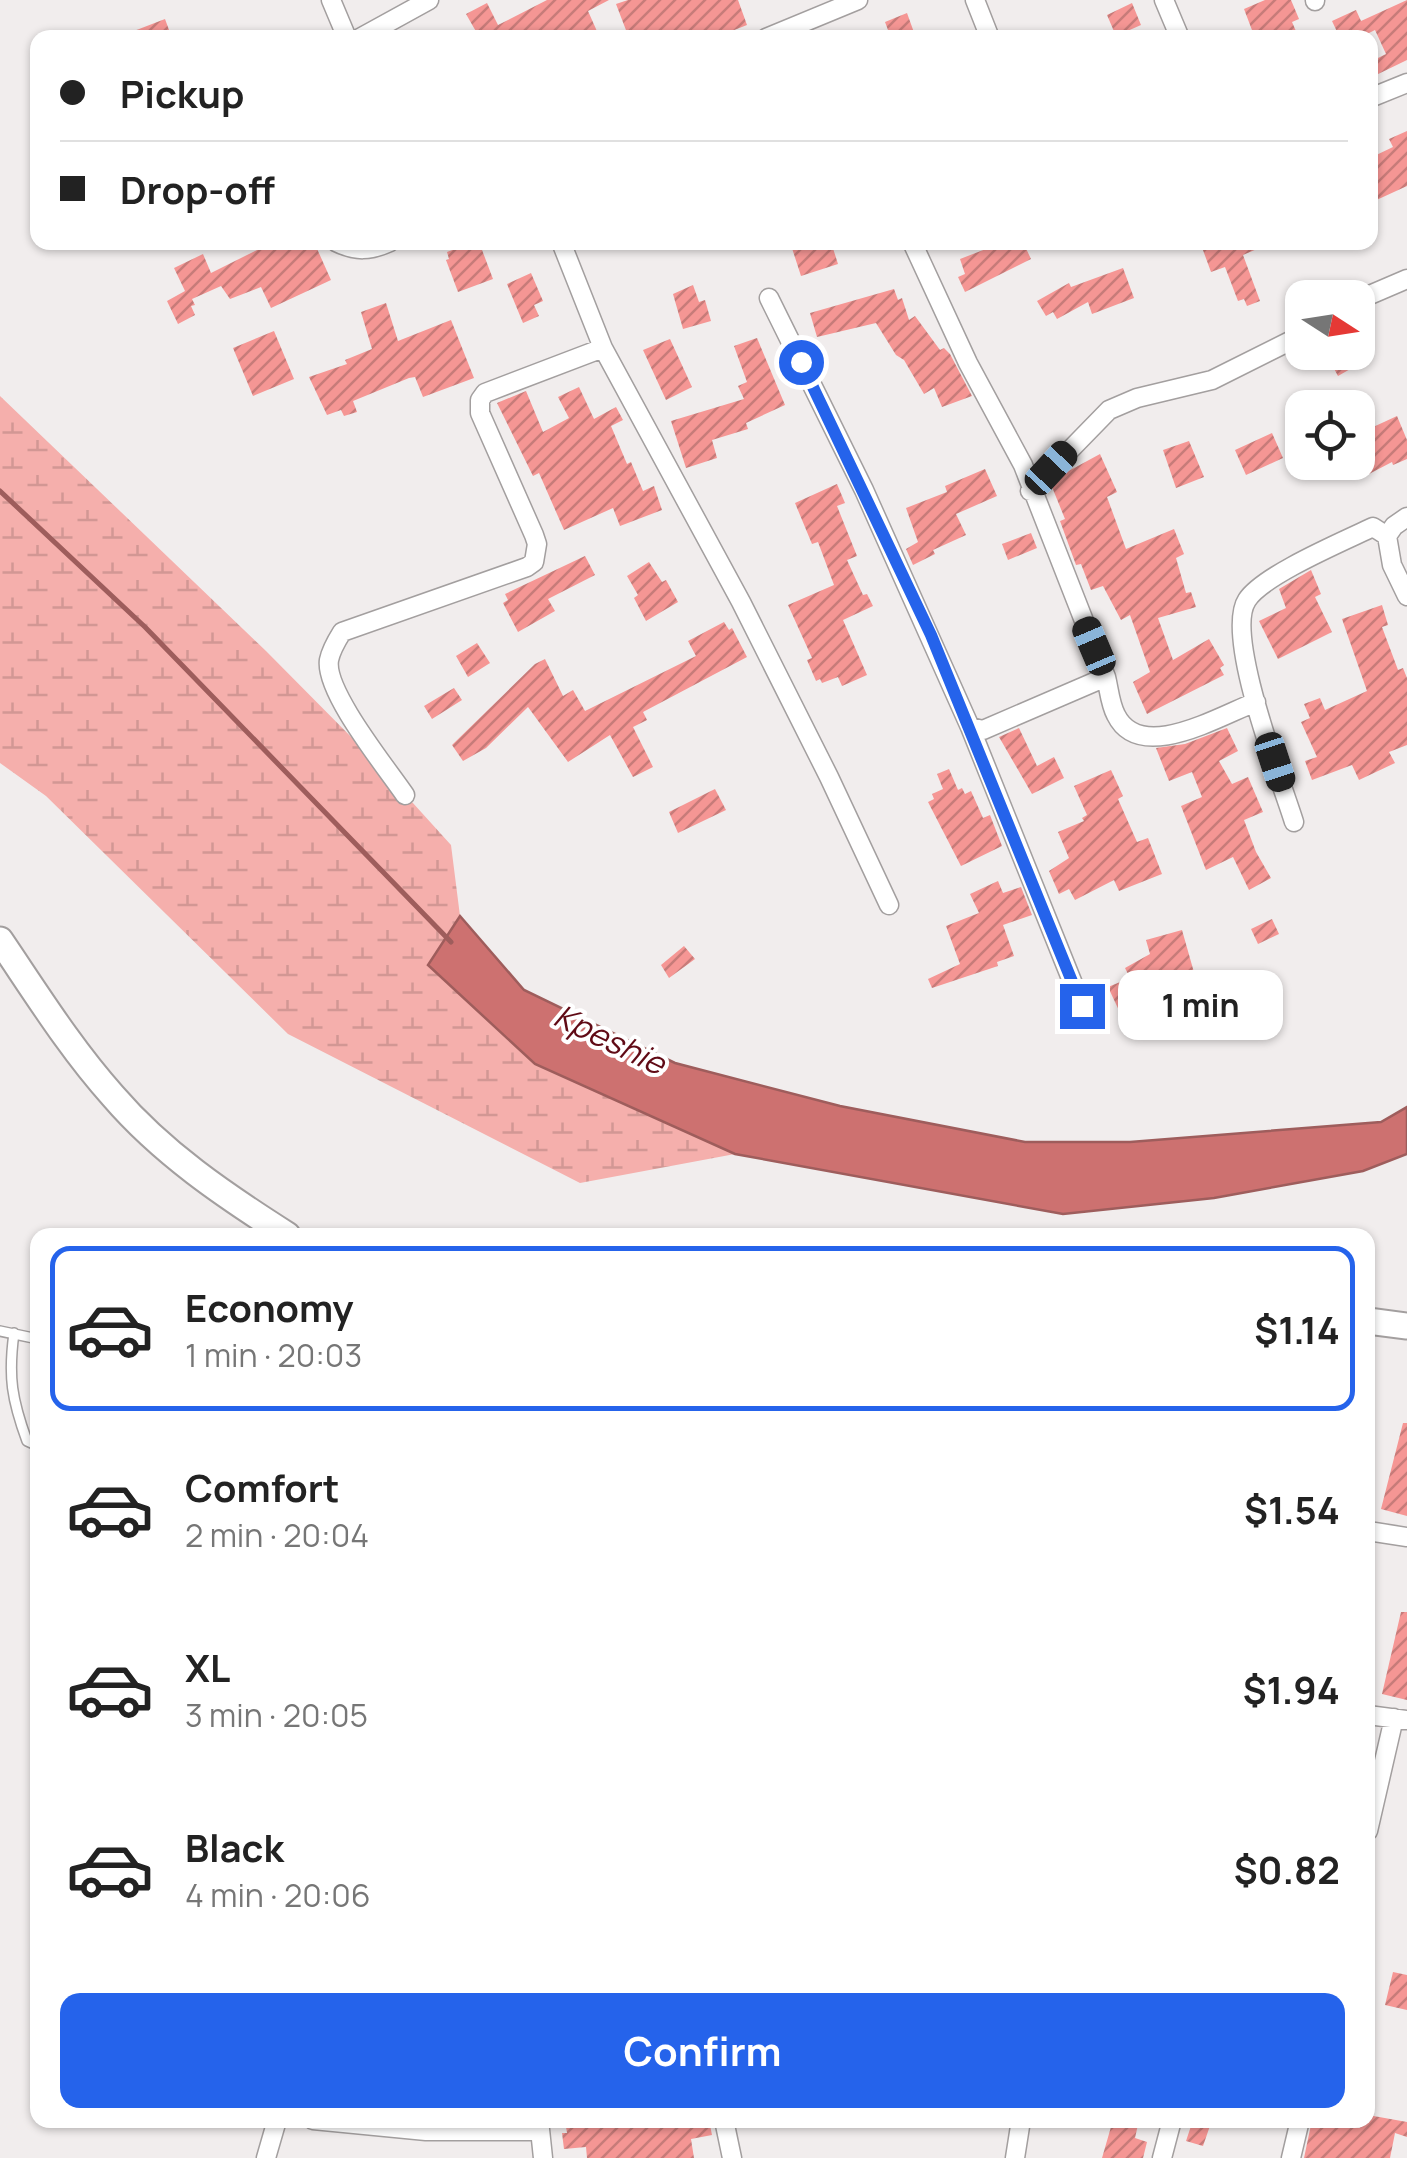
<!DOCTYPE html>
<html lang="en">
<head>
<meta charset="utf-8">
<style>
  :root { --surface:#fff; --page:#f2f2f2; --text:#222; --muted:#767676; --line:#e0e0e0; --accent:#2563eb }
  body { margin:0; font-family:Manrope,sans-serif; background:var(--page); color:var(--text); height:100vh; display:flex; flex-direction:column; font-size:38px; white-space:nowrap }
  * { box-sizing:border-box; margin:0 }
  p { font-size:32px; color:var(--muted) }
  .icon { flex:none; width:55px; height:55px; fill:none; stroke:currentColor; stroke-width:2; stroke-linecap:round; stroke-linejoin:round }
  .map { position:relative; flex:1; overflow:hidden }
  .drawer { position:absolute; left:30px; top:1228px; width:1345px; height:900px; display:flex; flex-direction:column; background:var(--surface); border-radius:20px; box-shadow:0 2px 8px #0004 }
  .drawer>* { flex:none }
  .top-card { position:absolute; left:30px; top:30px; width:1348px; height:220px; border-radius:20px; box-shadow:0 2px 8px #0004; display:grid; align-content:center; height:220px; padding:0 30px; background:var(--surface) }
  .needle { width:65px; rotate:102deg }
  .tools { position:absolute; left:1285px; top:280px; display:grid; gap:20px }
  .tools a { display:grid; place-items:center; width:90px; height:90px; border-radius:20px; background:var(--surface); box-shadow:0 2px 8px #0004; font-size:50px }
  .end { position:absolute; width:45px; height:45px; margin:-22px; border:12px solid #2563eb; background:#fff; box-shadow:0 0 0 5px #fff }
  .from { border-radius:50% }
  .bubble { position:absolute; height:70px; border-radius:20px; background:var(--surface); box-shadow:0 2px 8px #0004; font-size:32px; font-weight:700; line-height:70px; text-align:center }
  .car { position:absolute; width:30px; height:60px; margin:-30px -15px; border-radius:12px; box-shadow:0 0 8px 2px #0007; background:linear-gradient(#222 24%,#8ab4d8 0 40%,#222 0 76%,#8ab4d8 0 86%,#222 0) }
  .top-card b { display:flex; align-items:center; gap:35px; height:95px; font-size:38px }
  .top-card b+b { border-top:2px solid var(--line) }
  .top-card i { width:25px; height:25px; background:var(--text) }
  ul { padding:18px 0 0; list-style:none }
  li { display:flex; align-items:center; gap:30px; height:165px; margin:0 20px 15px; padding:0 10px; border:5px solid transparent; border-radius:20px }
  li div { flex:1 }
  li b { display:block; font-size:38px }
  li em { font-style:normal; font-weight:700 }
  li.active { border-color:var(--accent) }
  li>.icon { width:90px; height:90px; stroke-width:1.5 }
  .action { display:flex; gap:20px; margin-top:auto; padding:20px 30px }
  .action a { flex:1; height:115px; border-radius:20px; background:var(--accent); color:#fff; font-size:40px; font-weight:700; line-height:115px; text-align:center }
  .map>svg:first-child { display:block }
  .wetland { fill:url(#wetland-marsh) }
  .water { fill:#cd7170; stroke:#9e5d5c; stroke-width:2.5 }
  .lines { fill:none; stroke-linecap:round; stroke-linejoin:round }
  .stream { stroke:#9e5d5c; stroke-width:5 }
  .building { fill:url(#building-hatch) }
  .service-casing { stroke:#a39f9f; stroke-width:12 }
  .minor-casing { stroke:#a39f9f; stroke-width:21 }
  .secondary-casing { stroke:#a39f9f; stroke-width:29 }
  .service { stroke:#fff; stroke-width:9 }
  .minor { stroke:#fff; stroke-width:18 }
  .secondary { stroke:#fff; stroke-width:25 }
  .route { stroke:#2563eb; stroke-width:12 }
  .labels { text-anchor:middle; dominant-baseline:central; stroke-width:8; stroke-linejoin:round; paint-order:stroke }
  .water-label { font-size:32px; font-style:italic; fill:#600a15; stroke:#fff }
</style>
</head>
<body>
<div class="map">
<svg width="1407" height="2158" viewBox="0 0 1407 2158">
  <defs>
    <pattern id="wetland-marsh" width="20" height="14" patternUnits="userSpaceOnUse" patternTransform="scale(2.5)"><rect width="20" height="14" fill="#f5afac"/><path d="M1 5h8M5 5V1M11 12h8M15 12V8" fill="none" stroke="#d29794"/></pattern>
    <pattern id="building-hatch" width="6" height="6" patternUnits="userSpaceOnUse" patternTransform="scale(2.5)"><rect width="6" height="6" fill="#f59694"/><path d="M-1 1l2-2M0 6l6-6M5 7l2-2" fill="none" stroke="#c77b79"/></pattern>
  </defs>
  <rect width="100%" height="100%" fill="#f1eded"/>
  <path class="wetland" d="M0,396l266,255 107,108 78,86 9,71 -31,49 106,99 200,90 -155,29 -292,-149 -242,-238 -46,-33z"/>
  <path class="water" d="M460,916l64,74 151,73 165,43 185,36h105l251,-20 26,-15v47l-44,17 -149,27 -151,16 -328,-60 -200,-90 -107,-99z"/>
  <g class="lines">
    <path class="stream" d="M0,491l145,136 306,315"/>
  </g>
  <path class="building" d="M547,0h62l-21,11 12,27h-127l5,-3 -12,-21 21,-11 11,22z
    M628,0h110l9,25 -33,13h-85l-13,-34z
    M1265,0h26l8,19 -7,3 7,16h-44l-11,-29z
    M1407,0v60l-33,16 -4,-14 16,-8 -11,-24 -16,8h-19l-8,-17 24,-11 5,11z
    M1132,3l9,22 -25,11 -9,-21z
    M907,13l9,25h-25l-6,-16z
    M165,19l7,19h-51v-2z
    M1407,131v55l-37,17v-45l23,-11 -4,-8z
    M259,242h55l17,38 -60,28 -10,-21 -31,12 -9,-13 -29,13 3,6 -4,1 4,9 -17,9 -11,-23 18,-10 -11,-23 29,-14 8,19 50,-25z
    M473,242h6l14,37 -35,13 -12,-32 3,-1 -2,-7z
    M790,242h41l7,22 -37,12z
    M1004,242h19l8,17 -66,33 -7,-15 7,-3 -5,-15z
    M1200,242h73l-30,13 17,46 -13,5 -3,-7 -6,2 -13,-34 -14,5z
    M1123,268l11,30 -42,16 -4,-12 -31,17 -4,-7 -7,4 -9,-15 32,-18 2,4z
    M531,273l12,28 -9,4 5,11 -16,7 -16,-39z
    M693,285l6,17 6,-2 6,21 -28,8 -10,-35z
    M894,289l4,11 4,-2 7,22 6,-4 25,34 4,-2 6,6 22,42 -30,11 -8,-19 -10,6 -20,-34 -8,-5 -20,-32 -59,14 -7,-24z
    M386,303l12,38 53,-21 23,58 -51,19 -8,-20 -6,1 -56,23 4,11 -13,4 -3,-6 -14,5 -18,-38 38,-13 -2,-4 27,-11 -11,-37z
    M274,331l20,48 -41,17 -20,-48z
    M757,338l28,67 -39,18 2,6 -36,11 5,18 -31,10 -15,-47 73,-22 -6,-13 9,-4 -13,-36z
    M670,339l22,48 -26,13 -23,-50z
    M1325,352h27l7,12 -21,12z
    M579,387l15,32 22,-12 7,13 -12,6 16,38 4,-2 12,29 11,-5 8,24 -42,16 -7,-18 -49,22 -25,-57 -6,3 -36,-73 29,-12 17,41 26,-14 -11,-21z
    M1397,416l10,24v19l-14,6 -1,-3 -23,12 -7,-13 6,-2 -10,-25z
    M1272,433l11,25 -37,17 -11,-25z
    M1189,441l15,36 -28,11 -13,-38z
    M1100,454l17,38 -10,5 19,52 48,-20 10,25 -8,4 10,35 5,-1 5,15 -38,11 15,42 36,-21 15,26 -4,3 4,7 -77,39 -14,-32 17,-10 -20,-57 -9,5 -18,-34 -12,4 -10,-26 -5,1 -16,-44 5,-2 -13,-32 13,-14z
    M985,469l12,27 -41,18 10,21 -33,15 2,4 -22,11 -7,-16 12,-7 -12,-34 41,-16 -2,-6z
    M837,484l8,19 -8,3 20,50 -10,4 16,35 4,-1 6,12 -30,14 24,55 -25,11 -4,-9 -16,6 -2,-4 -4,2 -9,-21 5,-2 -24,-53 46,-20 -16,-43 -6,2 -17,-41z
    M1031,533l6,15 -29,12 -6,-16z
    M585,556l10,19 -47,24 7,12 -37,21 -15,-29 5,-3 -3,-6z
    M649,562l13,20 4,-2 12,22 -32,19 -12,-23 4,-3 -11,-19z
    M1311,570l10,24 -6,3 17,35 -54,27 -19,-38 27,-13 -7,-19z
    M1382,605l6,20 -6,2 16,43 5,-2 4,10v67l-18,7 6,11 -36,17 -7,-15 -40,15 -7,-19 12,-4 -16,-35 9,-4 -6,-14 16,-6 5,12 42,-19 -25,-72z
    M724,622l5,8 3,-2 15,29 -104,55 4,8 -14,7 20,40 -20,10 -23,-42 -42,27 -40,-55 -42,41 -23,13 -11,-16 83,-81 10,-5 18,37 10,-6 12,21 111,-55 -8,-15z
    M477,643l13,20 -22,14 -12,-21z
    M454,688l8,12 -30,19 -8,-13z
    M1019,728l18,38 17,-9 10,21 -32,16 -33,-57z
    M1227,728l11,23 -19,10 13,23 16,-7 15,35 -19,8 12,32 15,26 -22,12 -16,-33 -27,13 -25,-64 21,-9 -10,-25 -23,9 -13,-33 29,-4z
    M949,769l9,21 4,-2 3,6 6,-3 12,27 7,-3 12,31 -41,20 -33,-64 6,-3 -2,-5 11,-5 -6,-15z
    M1111,770l12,26 -5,3 19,43 11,-4 14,36 -43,17 -5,-11 -39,20 -6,-11 -10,5 -10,-23 20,-13 -11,-26 26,-11 -2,-3 5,-3 -13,-29z
    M715,789l11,21 -48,23 -9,-21z
    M998,881l5,12 18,-6 11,28 -29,10 11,31 -17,6 1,4 -66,22 -4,-9 32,-15 -14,-38 33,-13 -9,-19z
    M1272,919l7,15 -21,10 -7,-15z
    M1182,930l15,53 -26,8 3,6 -51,22 -15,-32 22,-9 -5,-10 25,-14 -4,-14z
    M684,946l11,13 -26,19 -8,-13z
    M1403,1423h4v93l-26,-7z
    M1401,1612h6v88l-25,-6z
    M1393,1972l14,3v35l-22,-5z
    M1368,2115l39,7v15l-12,-4 -5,25h-86l8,-38 48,8 2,-8h6z
    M583,2120h35v4l25,-4h66l3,15 -21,4 3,19h-107l-1,-11 -22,2 -2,-16h5l-1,-6 7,-1 -1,-5z
    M1113,2120h26l-4,18 12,4 -4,16h-41z
    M1193,2120h19l-9,26 -17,-5z"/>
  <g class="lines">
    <g class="service-casing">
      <path id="service" d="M0,1331l38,8
        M14,1333c-6,44 -2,67 13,108l11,5"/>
    </g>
    <g class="minor-casing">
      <path id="minor" d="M331,0l16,38
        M975,0l15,38
        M1164,0l16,38
        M1315,0v1
        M360,38l69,-38
        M766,38l92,-38
        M1370,98l37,-15
        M336,242c20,10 34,9 54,0
        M561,242l42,106 138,254 88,175 60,128
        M912,242l56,121 55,102 83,212c3,12 4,27 10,38 24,49 103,1 140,-13
        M769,298l95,192 106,237 13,3 123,-53
        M1358,300l49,-21
        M1030,491l79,-81 28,-12 75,-18 90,-45
        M1407,517l-13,9 -7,10 5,29 15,31
        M970,727l112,279
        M405,795c-19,-28 -81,-104 -76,-135 2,-10 8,-20 13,-28l185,-65 7,-5 3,-18 -3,-9 -54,-122v-13l5,-7 118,-45
        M1294,822c-13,-42 -70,-187 -47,-222 16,-25 97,-59 126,-73l14,9
        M1368,1531l39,6
        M1368,1715l39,5
        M1368,1831l26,-113
        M313,2120l113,11h114
        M539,2120l4,38
        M724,2120l8,38
        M266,2158l11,-38
        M1015,2158l6,-38
        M1162,2158l10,-38
        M1291,2158l9,-38"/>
    </g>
    <g class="secondary-casing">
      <path id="secondary" d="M0,940c36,53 70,108 113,156 49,57 111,99 174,139
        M1368,1321l39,5"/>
    </g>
    <use href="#service" class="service"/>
    <use href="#minor" class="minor"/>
    <use href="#secondary" class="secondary"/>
  </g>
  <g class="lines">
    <path class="route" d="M801,362l130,273 151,371"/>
  </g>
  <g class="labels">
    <g class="water-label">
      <text transform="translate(610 1039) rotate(26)">Kpeshie</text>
    </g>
  </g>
</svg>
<div class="tools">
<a><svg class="needle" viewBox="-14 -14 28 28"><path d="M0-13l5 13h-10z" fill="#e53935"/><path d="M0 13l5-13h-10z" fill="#767676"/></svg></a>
<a><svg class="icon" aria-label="locate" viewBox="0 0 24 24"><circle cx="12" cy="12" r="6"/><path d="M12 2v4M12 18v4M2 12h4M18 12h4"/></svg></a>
</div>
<i class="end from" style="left:801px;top:362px"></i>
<i class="end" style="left:1082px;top:1006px"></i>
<div class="bubble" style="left:1118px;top:970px;width:165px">1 min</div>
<i class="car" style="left:1051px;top:468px;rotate:43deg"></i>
<i class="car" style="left:1094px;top:646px;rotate:337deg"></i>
<i class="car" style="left:1275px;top:762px;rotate:162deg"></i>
<div class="top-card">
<b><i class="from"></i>Pickup</b>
<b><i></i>Drop-off</b>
</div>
<section class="drawer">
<ul>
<li class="active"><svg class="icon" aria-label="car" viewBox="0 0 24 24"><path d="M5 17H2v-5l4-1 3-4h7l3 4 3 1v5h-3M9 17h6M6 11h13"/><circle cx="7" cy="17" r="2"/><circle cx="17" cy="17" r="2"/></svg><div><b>Economy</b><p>1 min · 20:03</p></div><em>$1.14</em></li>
<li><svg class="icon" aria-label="car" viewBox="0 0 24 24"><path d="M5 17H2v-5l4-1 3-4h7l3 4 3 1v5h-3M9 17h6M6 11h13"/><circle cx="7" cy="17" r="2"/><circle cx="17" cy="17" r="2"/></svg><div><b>Comfort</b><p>2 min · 20:04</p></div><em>$1.54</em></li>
<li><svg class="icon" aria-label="car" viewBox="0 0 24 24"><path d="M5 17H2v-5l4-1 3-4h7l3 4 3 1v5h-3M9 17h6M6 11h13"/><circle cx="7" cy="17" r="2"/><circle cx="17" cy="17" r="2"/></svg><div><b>XL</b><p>3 min · 20:05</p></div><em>$1.94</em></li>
<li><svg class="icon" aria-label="car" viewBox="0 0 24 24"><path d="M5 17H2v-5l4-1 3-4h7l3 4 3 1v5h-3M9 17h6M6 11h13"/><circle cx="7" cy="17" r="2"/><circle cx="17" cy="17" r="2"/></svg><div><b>Black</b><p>4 min · 20:06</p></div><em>$0.82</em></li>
</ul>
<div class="action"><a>Confirm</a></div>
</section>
</div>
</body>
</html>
